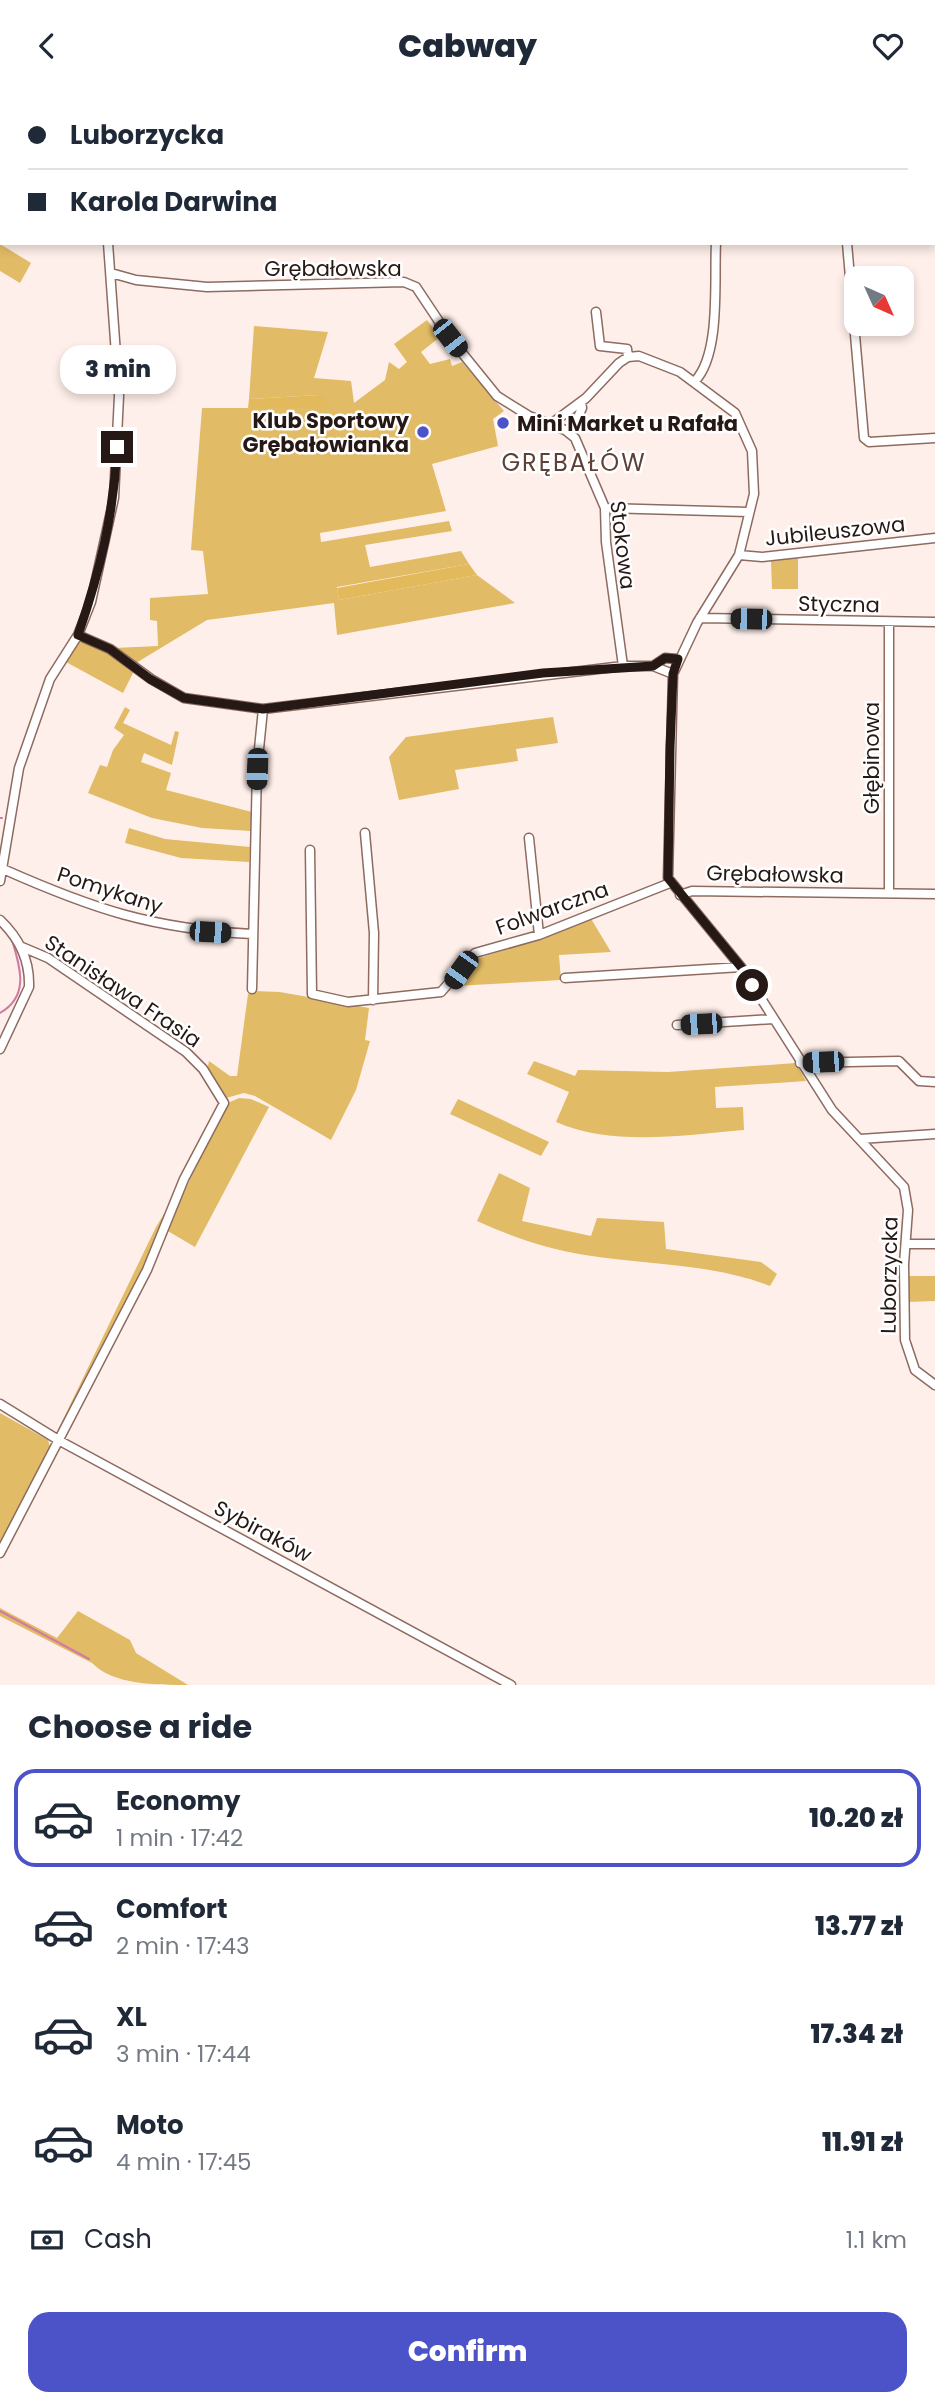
<!DOCTYPE html>
<html lang="en">
<head>
<meta charset="utf-8">
<style>
  :root { --surface:#fff; --page:#f6f6f7; --text:#1f2937; --muted:#747a83; --line:#e0e1e3; --accent:#4c52c8 }
  body { margin:0; font-family:Poppins,sans-serif; background:var(--page); color:var(--text); height:100vh; display:flex; flex-direction:column; font-size:26px; white-space:nowrap }
  * { box-sizing:border-box; margin:0 }
  p { font-size:23px; color:var(--muted) }
  .icon { flex:none; width:38px; height:38px; fill:none; stroke:currentColor; stroke-width:2; stroke-linecap:round; stroke-linejoin:round }
  .map { position:relative; height:1594px; overflow:hidden }
  .side { display:flex; flex-direction:column; background:var(--surface); flex:1 }
  .side>* { flex:none }
  .hud { position:absolute; left:0px; top:0px; width:936px; height:154px; box-shadow:0 4px 10px #0003; display:grid; align-content:center; height:154px; padding:0 28px; background:var(--surface) }
  .needle { width:46px; rotate:135deg }
  .controls { position:absolute; left:844px; top:175px; display:grid; gap:14px }
  .controls a { display:grid; place-items:center; width:70px; height:70px; border-radius:14px; background:var(--surface); box-shadow:0 4px 10px #0003; font-size:35px }
  .end { position:absolute; width:32px; height:32px; margin:-16px; border:9px solid #261915; background:#fff; box-shadow:0 0 0 4px #fff }
  .from { border-radius:50% }
  .bubble { position:absolute; height:49px; border-radius:21px; background:var(--surface); box-shadow:0 4px 10px #0003; font-size:23px; font-weight:800; line-height:49px; text-align:center }
  .car { position:absolute; width:21px; height:42px; margin:-21px -10px; border-radius:9px; box-shadow:0 0 5px 2px #0007; background:linear-gradient(#222 24%,#8ab4d8 0 40%,#222 0 76%,#8ab4d8 0 86%,#222 0) }
  .hud b { display:flex; align-items:center; gap:24px; height:66px; font-size:26px }
  .hud b+b { border-top:2px solid var(--line) }
  .hud i { width:18px; height:18px; background:var(--text) }
  ul { padding:0; list-style:none }
  li { display:flex; align-items:center; gap:21px; height:98px; margin:0 14px 10px; padding:0 14px; border:4px solid transparent; border-radius:21px }
  li div { flex:1 }
  li b { display:block; font-size:26px }
  li em { font-style:normal; font-weight:800 }
  li.on { border-color:var(--accent) }
  li>.icon { width:63px; height:63px; stroke-width:1.5 }
  h2 { padding:0 28px; font-size:32px; line-height:84px }
  .pay { display:flex; align-items:center; gap:18px; height:77px; padding:0 28px; font-size:26px }
  .pay p { margin-inline-start:auto }
  .primary-button { display:flex; gap:14px; margin-top:auto; padding:14px 28px }
  .primary-button a { flex:1; height:80px; border-radius:21px; background:var(--accent); color:#fff; font-size:28px; font-weight:800; line-height:80px; text-align:center }
  header { display:flex; justify-content:space-between; align-items:center; height:91px; padding:0 28px; background:var(--surface); font-size:32px; font-weight:800 }
  .map>svg:first-child { display:block }
  .green { fill:#e1bb65 }
  .forest { fill:#e2ba5c }
  .lines { fill:none; stroke-linecap:round; stroke-linejoin:round }
  .stream { stroke:#d17aa7; stroke-width:2 }
  .street-casing { stroke:#8d6b61; stroke-width:11 }
  .secondary-casing { stroke:#8d6b61; stroke-width:14 }
  .street { stroke:#fff; stroke-width:8 }
  .secondary { stroke:#fff; stroke-width:10 }
  .route { stroke:#261915; stroke-width:9 }
  .poi-dot { fill:#4c52c8; stroke:#fff; stroke-width:2.5 }
  .labels { text-anchor:middle; dominant-baseline:central; stroke-width:5; stroke-linejoin:round; paint-order:stroke }
  .street-label { font-size:21px; fill:#261915; stroke:#fff }
  .poi-label { font-size:21px; font-weight:bold; fill:#261915; stroke:#fff; text-anchor:end }
  .quarter-label { font-size:24px; letter-spacing:2px; fill:#5e4036; stroke:#fff }
</style>
</head>
<body>
<header><svg class="icon" aria-label="back" viewBox="0 0 24 24"><path d="M15 5l-7 7 7 7"/></svg>Cabway<svg class="icon" aria-label="heart" viewBox="0 0 24 24"><path d="M12 20l-8-8c-3-5 5-10 8-4 3-6 11-1 8 4z"/></svg></header>
<div class="map">
<svg width="935" height="1594" viewBox="0 0 935 1594">
  <rect width="100%" height="100%" fill="#ffefea"/>
  <path class="green" d="M0,153l31,19 -11,20 -20,-12z
    M427,229l13,17 -19,15 9,12 20,-5 2,7 10,-4 42,49 -11,8 5,27 -66,18 14,47 -126,22 1,9 128,-21 3,10 -87,14 5,22 91,-16 8,13 -132,23 2,13 138,-25 38,28 -178,32 -3,-32 -127,17 -71,43 -22,-15 44,-2 -1,-25 -7,-1v-22l58,-4 -5,-43 -12,-1 11,-142h124l-8,-13 -69,4 5,-73 74,6 -14,46 37,3 3,22 31,-23 4,-18 10,7 8,-7 -13,-18z
    M798,466v32h-26l-1,-28z
    M86,550l15,6 33,24 -11,22 -57,-31 11,-19z
    M125,616l5,3 -7,13 48,22 4,-14 4,1 -7,33 -28,-12 -3,9 30,11 -5,17 86,22 -1,19 -49,-3 -50,-10 -64,-25 12,-28 7,2 6,-17 11,-15 -10,-7z
    M553,626l5,26 -42,6 2,12 -63,9 4,19 -60,11 -10,-43 17,-20z
    M129,737l36,11 85,8 -1,15 -68,-4 -56,-15z
    M590,826l21,35 -52,3 2,25 -106,6 18,-26 69,-22z
    M254,900l26,1 89,16 -4,32 5,1 -14,49 -25,50 -76,-44 -11,-3 -18,5 -19,-27 2,-10 21,15h7l11,-82z
    M534,970l41,15 3,-6 90,2 128,-9 10,18 -91,6 1,21 27,-1 1,23c-61,5 -131,17 -188,-8l13,-30 -42,-18z
    M239,1007l12,1 18,8 -74,140 -29,-17 57,-120 7,-8z
    M458,1008l91,43 -8,14 -91,-42z
    M499,1082l31,15 -8,33 69,15 6,-18 67,4 2,27 95,13 16,12 -7,12c-59,-23 -123,-21 -185,-31 -38,-6 -73,-18 -108,-34z
    M179,1098l-24,59 -95,184 -4,2 100,-207z
    M908,1185h27v25l-29,1z
    M0,1322l48,27 3,10 -51,92z
    M0,1517l57,30 21,-27 52,29 6,13 52,32c-31,0 -75,0 -96,-22l-92,-47z"/>
  <path class="forest" d="M318,304l10,6 -2,7h-78l1,-9z
    M469,473l8,11 -138,25 -2,-12z"/>
  <g class="lines">
    <path class="stream" d="M0,727h2
      M0,922c30,-17 20,-46 12,-73
      M0,1520l89,48"/>
    <g class="street-casing">
      <path id="street" d="M97,0v2
        M620,0l22,2
        M719,2v-2
        M934,139h1
        M847,152l17,195 5,4 66,-4
        M111,182l25,7 71,7 197,-5 12,5 34,51 47,58 32,20 36,14 10,8 30,70 1,34 17,124
        M596,221l4,34 27,3 1,8
        M695,290c26,-27 19,-101 21,-138
        M551,333l35,-26 33,-35 9,-6 11,-1 41,16 55,41 17,38 2,43 -15,61 -42,68 -24,51 -5,204 73,89 91,143 72,77 4,23 -4,54 1,76 10,30 20,15
        M571,342l11,-25 -1,-6
        M605,417l143,4
        M739,464l23,2 173,-19
        M700,527l235,4
        M78,544l32,14 41,30 33,19 79,11 360,-43h30l20,8
        M653,575l12,-8 13,1
        M365,742l9,100 -1,67
        M529,747l10,97
        M310,759l2,144 36,8 93,-10 34,-39 64,-18 131,-52
        M3,778c90,40 150,60 249,65
        M0,790l19,-113 31,-89 28,-44 13,-33 23,-104 5,-102 -11,-153
        M889,802v-271
        M680,804l12,-4 243,3
        M0,829c19,18 30,39 29,67l-29,62
        M565,887l176,-11
        M252,898l5,-220 6,-60
        M677,934l96,-6
        M800,972l99,-2 20,20 16,1
        M860,1048l75,-5
        M906,1153h29
        M0,1313l60,37 451,244
        M0,1462l147,-283 37,-91 40,-76 -21,-34 -17,-17 -138,-94 -26,-11"/>
    </g>
    <g class="secondary-casing">
      <path id="secondary" d="M48,2l3,-2
        M0,31l2,-1"/>
    </g>
    <use href="#street" class="street"/>
    <use href="#secondary" class="secondary"/>
  </g>
  <g class="lines">
    <path class="route" d="M117,356c-3,67 -17,124 -39,188l32,14 40,30 34,19 79,11 280,-36 110,-7 12,-8 13,1 -5,15 -3,73 -2,131 73,89 11,18"/>
  </g>
  <g class="poi-dot">
    <circle cx="503" cy="332" r="7"/>
    <circle cx="423" cy="341" r="7"/>
  </g>
  <g class="labels">
    <g class="street-label">
      <text x="333" y="177">Grębałowska</text>
      <text transform="translate(835 440) rotate(-6)">Jubileuszowa</text>
      <text transform="translate(623 454) rotate(83)">Stokowa</text>
      <text transform="translate(839 513) rotate(1)">Styczna</text>
      <text transform="translate(871 667) rotate(-90)">Głębinowa</text>
      <text transform="translate(775 783) rotate(1)">Grębałowska</text>
      <text transform="translate(110 799) rotate(18)">Pomykany</text>
      <text transform="translate(552 817) rotate(-20)">Folwarczna</text>
      <text transform="translate(123 900) rotate(34)">Stanisława Frasia</text>
      <text transform="translate(889 1184) rotate(-89)">Luborzycka</text>
      <text transform="translate(263 1440) rotate(28)">Sybiraków</text>
    </g>
    <g class="poi-label">
      <text x="409" y="329">Klub Sportowy<tspan x="409" dy="24">Grębałowianka</tspan></text>
      <text x="517" y="332" text-anchor="start">Mini Market u Rafała</text>
    </g>
    <g class="quarter-label">
      <text x="574" y="371">GRĘBAŁÓW</text>
    </g>
  </g>
</svg>
<div class="controls">
<a><svg class="needle" viewBox="-14 -14 28 28"><path d="M0-13l5 13h-10z" fill="#e53935"/><path d="M0 13l5-13h-10z" fill="#747a83"/></svg></a>
</div>
<i class="end from" style="left:752px;top:894px"></i>
<i class="end" style="left:117px;top:356px"></i>
<div class="bubble" style="left:60px;top:254px;width:116px">3 min</div>
<i class="car" style="left:450px;top:247px;rotate:142deg"></i>
<i class="car" style="left:751px;top:528px;rotate:271deg"></i>
<i class="car" style="left:257px;top:678px;rotate:182deg"></i>
<i class="car" style="left:210px;top:841px;rotate:93deg"></i>
<i class="car" style="left:461px;top:879px;rotate:216deg"></i>
<i class="car" style="left:701px;top:933px;rotate:267deg"></i>
<i class="car" style="left:823px;top:971px;rotate:268deg"></i>
<div class="hud">
<b><i class="from"></i>Luborzycka</b>
<b><i></i>Karola Darwina</b>
</div>
</div>
<section class="side">
<h2>Choose a ride</h2>
<ul>
<li class="on"><svg class="icon" aria-label="car" viewBox="0 0 24 24"><path d="M5 17H2v-5l4-1 3-4h7l3 4 3 1v5h-3M9 17h6M6 11h13"/><circle cx="7" cy="17" r="2"/><circle cx="17" cy="17" r="2"/></svg><div><b>Economy</b><p>1 min · 17:42</p></div><em>10.20 zł</em></li>
<li><svg class="icon" aria-label="car" viewBox="0 0 24 24"><path d="M5 17H2v-5l4-1 3-4h7l3 4 3 1v5h-3M9 17h6M6 11h13"/><circle cx="7" cy="17" r="2"/><circle cx="17" cy="17" r="2"/></svg><div><b>Comfort</b><p>2 min · 17:43</p></div><em>13.77 zł</em></li>
<li><svg class="icon" aria-label="car" viewBox="0 0 24 24"><path d="M5 17H2v-5l4-1 3-4h7l3 4 3 1v5h-3M9 17h6M6 11h13"/><circle cx="7" cy="17" r="2"/><circle cx="17" cy="17" r="2"/></svg><div><b>XL</b><p>3 min · 17:44</p></div><em>17.34 zł</em></li>
<li><svg class="icon" aria-label="car" viewBox="0 0 24 24"><path d="M5 17H2v-5l4-1 3-4h7l3 4 3 1v5h-3M9 17h6M6 11h13"/><circle cx="7" cy="17" r="2"/><circle cx="17" cy="17" r="2"/></svg><div><b>Moto</b><p>4 min · 17:45</p></div><em>11.91 zł</em></li>
</ul>
<div class="pay"><svg class="icon" aria-label="cash" viewBox="0 0 24 24"><path d="M3 7h18v10H3z"/><circle cx="12" cy="12" r="2"/></svg>Cash<p>1.1 km</p></div>
<div class="primary-button"><a>Confirm</a></div>
</section>
</body>
</html>
